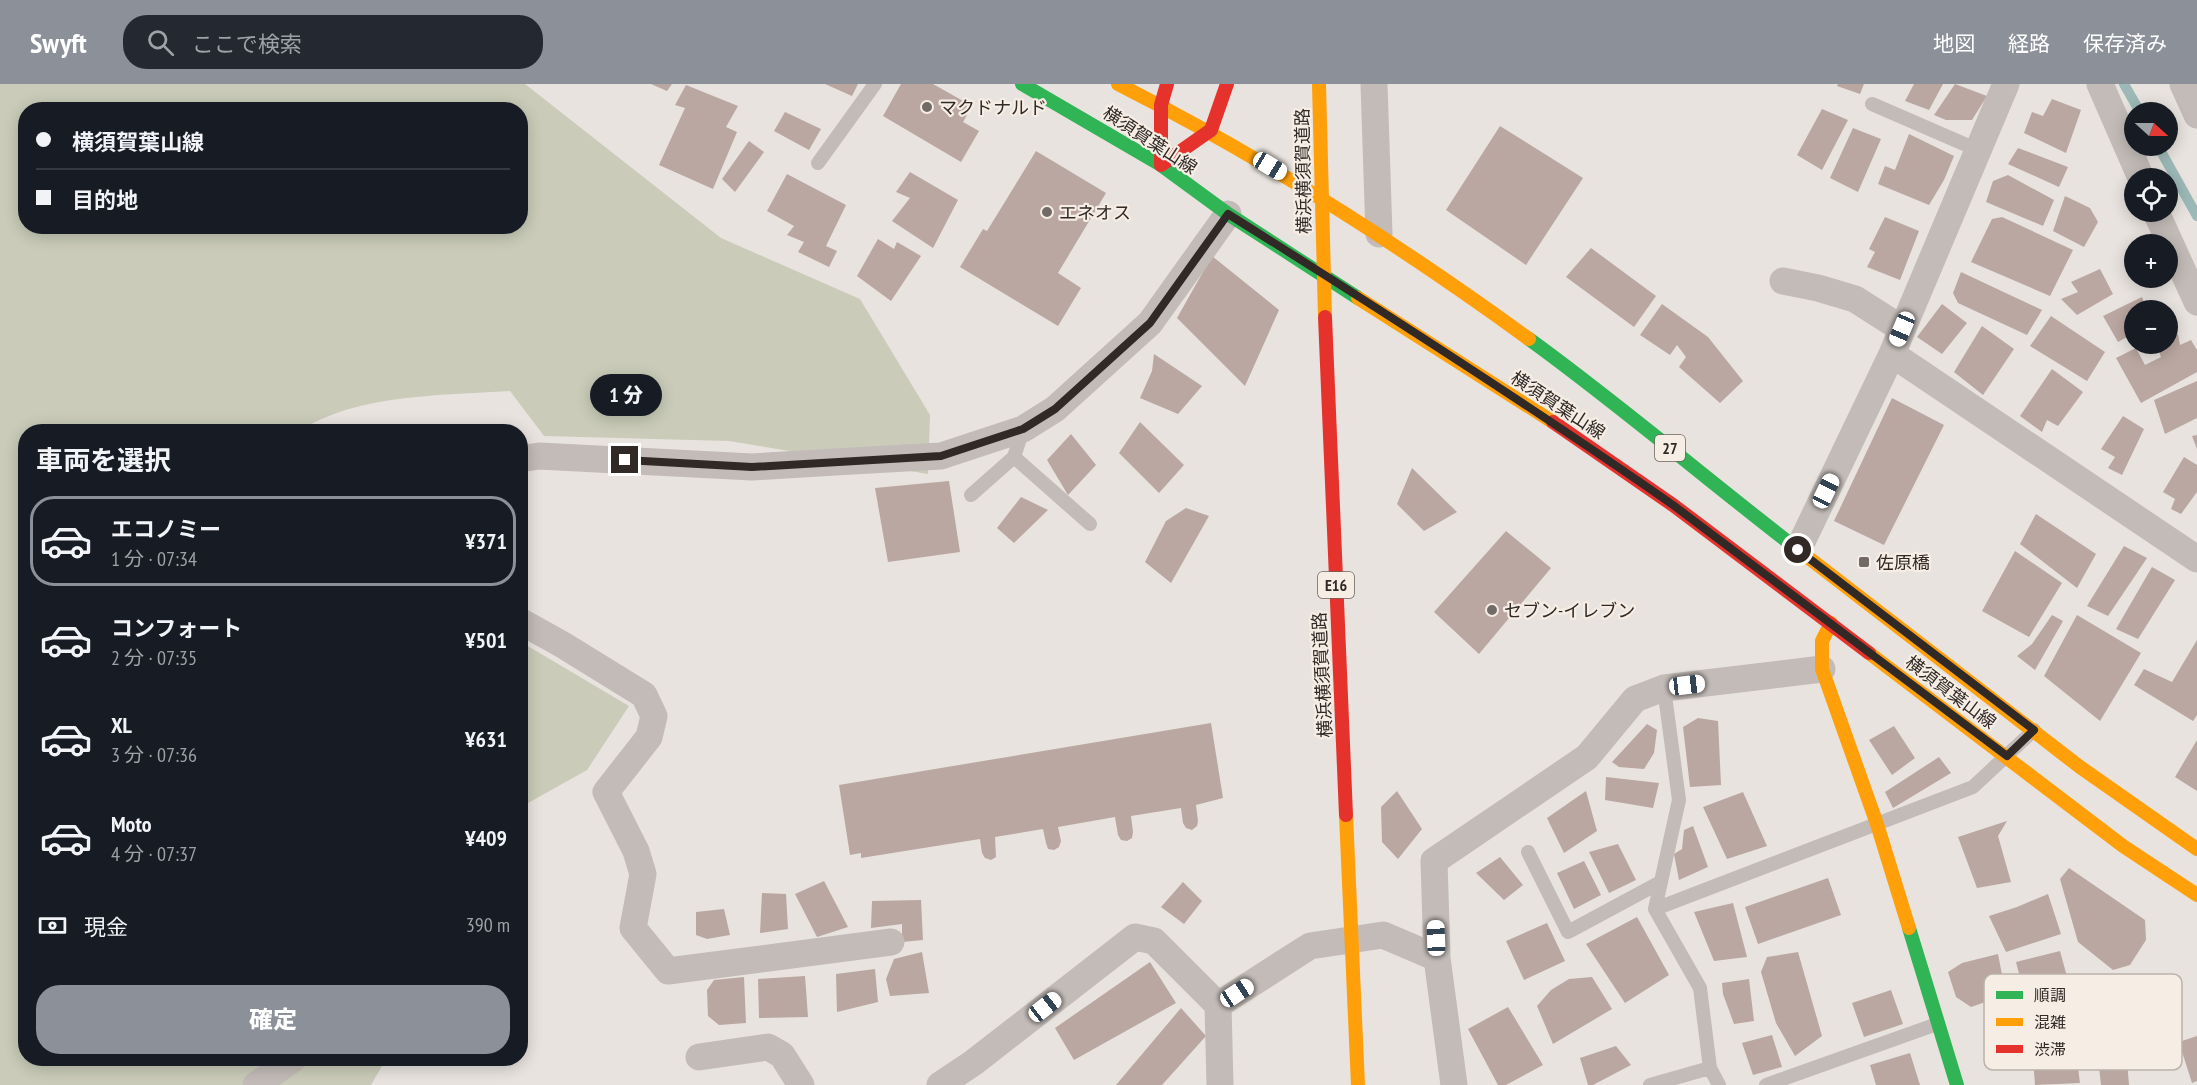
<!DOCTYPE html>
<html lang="ja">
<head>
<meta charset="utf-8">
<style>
  :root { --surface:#171b24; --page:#242831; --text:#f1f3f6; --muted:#9ea1a6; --line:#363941; --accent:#8c9099 }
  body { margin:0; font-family:"PT Sans Narrow","Noto Sans JP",sans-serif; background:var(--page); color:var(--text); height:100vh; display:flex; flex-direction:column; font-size:22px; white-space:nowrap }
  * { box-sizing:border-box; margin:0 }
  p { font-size:20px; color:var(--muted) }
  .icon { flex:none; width:33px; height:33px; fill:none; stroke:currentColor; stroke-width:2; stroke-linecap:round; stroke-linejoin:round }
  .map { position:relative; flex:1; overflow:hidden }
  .side { position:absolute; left:18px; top:340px; width:510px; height:642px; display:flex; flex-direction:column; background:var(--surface); border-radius:24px; box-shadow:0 3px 15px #0003 }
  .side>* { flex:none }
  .guide { position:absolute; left:18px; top:18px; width:510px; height:132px; border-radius:24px; box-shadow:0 3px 15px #0003; display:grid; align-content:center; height:132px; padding:0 18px; background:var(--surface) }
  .needle { width:39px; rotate:111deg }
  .buttons { position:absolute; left:2124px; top:18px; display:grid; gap:12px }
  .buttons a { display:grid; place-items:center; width:54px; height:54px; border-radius:50%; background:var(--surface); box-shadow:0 3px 15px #0003; font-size:30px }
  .end { position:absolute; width:27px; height:27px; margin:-14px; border:8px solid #312926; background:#fff; box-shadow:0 0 0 3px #fff }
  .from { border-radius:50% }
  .bubble { position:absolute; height:42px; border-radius:21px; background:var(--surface); box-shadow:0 3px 15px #0003; font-size:20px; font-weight:800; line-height:42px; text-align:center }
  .car { position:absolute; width:18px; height:36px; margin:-18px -9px; border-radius:8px; box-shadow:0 0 4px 2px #0007; background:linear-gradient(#fff 24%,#345 0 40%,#fff 0 76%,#345 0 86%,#fff 0) }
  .guide b { display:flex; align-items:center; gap:21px; height:57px; font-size:22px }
  .guide b+b { border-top:2px solid var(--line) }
  .guide i { width:15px; height:15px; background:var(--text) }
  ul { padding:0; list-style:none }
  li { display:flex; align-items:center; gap:18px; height:90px; margin:0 12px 9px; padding:0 6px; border:3px solid transparent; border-radius:24px }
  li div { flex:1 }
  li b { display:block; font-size:22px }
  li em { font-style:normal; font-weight:800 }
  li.active { border-color:var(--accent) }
  li>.icon { width:54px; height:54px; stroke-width:1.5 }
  h2 { padding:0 18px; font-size:27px; line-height:72px }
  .pay { display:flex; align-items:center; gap:15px; height:66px; padding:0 18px; font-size:22px }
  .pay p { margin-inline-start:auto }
  .action { display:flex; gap:12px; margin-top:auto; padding:12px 18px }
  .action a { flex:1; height:69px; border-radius:24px; background:var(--accent); color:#fff; font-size:24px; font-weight:800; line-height:69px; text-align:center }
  header { display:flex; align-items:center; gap:36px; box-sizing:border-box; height:84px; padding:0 30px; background:var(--accent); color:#fff }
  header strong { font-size:28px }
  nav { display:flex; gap:33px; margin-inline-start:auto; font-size:21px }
  .search { width:420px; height:54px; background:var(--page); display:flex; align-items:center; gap:15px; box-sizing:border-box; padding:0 21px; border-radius:24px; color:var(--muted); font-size:22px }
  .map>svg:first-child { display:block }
  .green { fill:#caccb9; fill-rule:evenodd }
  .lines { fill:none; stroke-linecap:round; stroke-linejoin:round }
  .stream { stroke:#9cb9b7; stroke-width:10 }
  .building { fill:#baa7a1 }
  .lane { stroke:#c2bbb7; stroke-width:14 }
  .street { stroke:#c2bbb7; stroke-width:27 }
  .fast { stroke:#30b455; stroke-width:14 }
  .slow { stroke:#ff9f0a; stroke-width:14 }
  .jam { stroke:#e5322d; stroke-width:14 }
  .slow-bridge { stroke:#ff9f0a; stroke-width:14 }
  .jam-bridge { stroke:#e5322d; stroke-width:14 }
  .route { stroke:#312926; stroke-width:8 }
  .poi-dot { fill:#716a66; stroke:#f6ede4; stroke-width:2 }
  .labels { text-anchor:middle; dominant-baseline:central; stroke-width:4.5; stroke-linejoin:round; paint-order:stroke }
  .shield { fill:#f6ede4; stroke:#6c645f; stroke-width:1.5 }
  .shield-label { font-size:16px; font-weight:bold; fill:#312926 }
  .poi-label { font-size:18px; fill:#312926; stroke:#f6ede4; text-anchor:start }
  .street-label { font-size:18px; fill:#312926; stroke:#f6ede4 }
  .key { fill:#f6ede4; stroke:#bbb2ab; stroke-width:1.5 }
  .key-label { font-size:16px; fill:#312926 }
</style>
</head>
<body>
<header>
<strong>Swyft</strong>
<div class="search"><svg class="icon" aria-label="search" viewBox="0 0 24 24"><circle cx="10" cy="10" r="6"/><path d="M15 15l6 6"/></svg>ここで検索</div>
<nav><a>地図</a><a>経路</a><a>保存済み</a></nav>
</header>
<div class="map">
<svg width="2197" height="1001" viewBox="0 0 2197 1001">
  <rect width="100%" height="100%" fill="#e8e3de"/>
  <path class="green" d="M0,0h525l196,154 139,61 70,116 -2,59 -199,-33 -185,-5 -34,-45c-72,5 -151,2 -213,41h-271v627h360l-15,26h-371zM26,26h494v116h-494z
    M521,558l108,64 -42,64 -66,37z"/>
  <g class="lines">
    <path class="stream" d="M2124,0l16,28
      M2158,62l39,70"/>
  </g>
  <path class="building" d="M651,0h21l-5,7z
    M825,0h33l-6,12z
    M901,0h32l39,22 -9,16 16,9 -18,31 -78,-46z
    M1838,0h26l-4,10 -23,-8z
    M1914,0h29l-14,26 -24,-9z
    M1955,0l32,12 -15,24h-26l-12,-5z
    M686,1l52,21 -12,21 11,5 -24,57 -54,-24 26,-57 -10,-3z
    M2052,15l29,11 -15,43 -42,-20 8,-21 11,4z
    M1822,25l26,11 -26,50 -25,-15z
    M785,28l36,17 -12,21 -35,-19z
    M1500,42l83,52 -57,87 -80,-55z
    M1853,44l28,11 -23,53 -28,-14z
    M1909,50l45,22 -10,24 -15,25 -51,-21 7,-18 10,4z
    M749,57l15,11 -29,40 -13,-13z
    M2018,64l50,19 -9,20 -51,-23z
    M1036,67l70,42 -48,80 23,15 -23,38 -98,-59 23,-38 4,2z
    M910,88l48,28 -25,48 -41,-27 18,-23 -14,-6z
    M787,90l59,31 -20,41 11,5 -8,16 -31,-15 6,-10 -17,-7 7,-9 -27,-15z
    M2008,91l46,25 -11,26 -57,-24 7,-21z
    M2065,112l25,12 8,14 -14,25 -31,-16z
    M1885,133l34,14 -19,49 -33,-13 8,-15 -6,-3z
    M2002,133l71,33 -23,46 -79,-34 21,-43z
    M878,155l16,10 3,-7 24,14 -30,45 -34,-25z
    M1591,164l65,48 -22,31 -68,-50z
    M1212,172l67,54 -34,76 -68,-68z
    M2100,185l13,25 -36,21 -16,-16 17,-7 -7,-10z
    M1961,188l81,38 -15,25 -69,-32 -5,-10z
    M2142,213l5,13h-13v23l-16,9 -15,-26z
    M1662,220l46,33 35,44 -23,22 -41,-36 7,-10 -9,-12 -7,10 -30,-20z
    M1942,220l25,19 -25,31 -25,-17z
    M2051,232l54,36 -18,29 -57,-35z
    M1982,242l32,23 -31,46 -29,-23z
    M2178,250l2,11 11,-5 6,10v22l-56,31 -25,-45 20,-10 9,17 16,-8 -5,-13h12v-8z
    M1154,270l48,32 -24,28 -38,-16 12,-27z
    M2052,285l31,23 -25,34 -11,-6 -5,12 -22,-16z
    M2197,297v37l-32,16 -11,-34z
    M1892,314l52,27 -60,120 -50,-24z
    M2123,332l21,13 -22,46 -14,-7 7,-11 -14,-8z
    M1140,338l44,43 -25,28 -40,-40z
    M1071,350l25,31 -28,30 -21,-35z
    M2197,351v14l-5,-13z
    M2184,373l13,8v27l-16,22 -10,-5 4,-10 -12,-7z
    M1412,384l45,44 -33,19 -27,-27z
    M949,397l11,71 -72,10 -13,-74z
    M1021,413l27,13 -34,33 -17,-15z
    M1186,424l23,8 -38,67 -26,-21 21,-41z
    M2036,430l60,40 -19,34 -57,-44z
    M1506,447l45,37 -72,86 -45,-42z
    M2124,462l23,12 -39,58 -21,-10z
    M2015,467l47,32 -33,54 -47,-26z
    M2152,483l23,13 -37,59 -22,-10z
    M2052,531l11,6 -28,49 -18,-14 15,-12z
    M2077,531l64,38 -41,68 -56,-45z
    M2197,556v75l-4,6 -59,-36 10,-16 28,13z
    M1698,634l20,3 3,64 -31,2 -7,-60z
    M1211,639l12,75 -27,7 2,16 -1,5 -5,4 -6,-2 -3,-5 -2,-15 -50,8 2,16 -1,6 -5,3 -6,-1 -3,-5 -3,-18 -57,10 3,14 -2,6 -5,3 -6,-1 -2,-6 -3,-14 -48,8 1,20 -5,3 -6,-2 -3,-5 -2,-14 -119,19v-5l-11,2 -11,-70z
    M1647,640l10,6 -3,23 -10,16 -25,-2 -7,-5z
    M1894,642l21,32 -23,17 -23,-35z
    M2197,656v51l-22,-14z
    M1939,673l12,16 -58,35 -8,-16z
    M1606,693l53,6 -6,25 -48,-8z
    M1397,707l25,38 -24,30 -16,-17 -1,-35z
    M1586,707l11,40 -33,22 -17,-35z
    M1743,708l24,54 -40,13 -24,-52z
    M2007,737l-9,15 13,46 -34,6 -19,-51z
    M1693,742l15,41 -29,13 -5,-26 8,-5 2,-19z
    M1618,760l18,36 -27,13 -20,-41z
    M1500,773l23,28 -19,15 -28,-27z
    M1584,777l17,34 -27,14 -17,-36z
    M2069,784l76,52 1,20 -16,25 -17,5 -35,-28 -18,-63z
    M1828,794l13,37 -83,29 -13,-37z
    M824,797l24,46 -31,10 -22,-43z
    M1183,798l19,19 -18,23 -23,-17z
    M762,809l24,1 2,35 -28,4z
    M2048,810l13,40 -55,18 -17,-36 28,-9z
    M921,816l2,40 -21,2v-18l-31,4 1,-27z
    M1733,819l14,54 -33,4 -20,-49z
    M724,825l6,26 -23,4 -11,-4v-23z
    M1637,833l32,58 -44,28 -39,-59z
    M1547,839l18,38 -41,19 -18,-39z
    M2060,867l15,55 -20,4 -26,2 -13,-50z
    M922,868l7,41 -39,3 -4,-17 8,-20z
    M1798,868l24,84 -27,20 -19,-33 -15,-51 6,-15z
    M1998,870l8,41 -35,12 -15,-10 -8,-25 14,-9z
    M1150,878l26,41 -102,57 -19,-32z
    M875,885l3,33 -41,10 -1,-38z
    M805,892l3,41 -49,1 -1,-39z
    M744,893l2,46 -27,2 -11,-9 -1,-26 7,-10z
    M1592,893l20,32 -59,35 -16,-38 14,-16 18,-11z
    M1749,895l5,42 -20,3 -11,-30 -1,-11z
    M1891,906l12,34 -39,13 -12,-34z
    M1508,923l35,58 -37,20h-8l-30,-56z
    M1181,924l25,28 -44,49h-46z
    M2099,927l24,2 6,72h-28l-4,-37z
    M2073,945l7,54 -45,2 -4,-53z
    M1772,951l10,32 -29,8 -11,-32z
    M2197,952v45l-5,2 -13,-41z
    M1616,962l15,19 -38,20h-5l-8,-27z
    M1910,969l10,32h-44l-6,-20z"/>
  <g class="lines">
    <path class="lane" d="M1872,20l106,46
      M818,79l57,-79
      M1014,373l76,67
      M971,411l43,-38 9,-28
      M1664,604l15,112 -24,109 45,79 10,80 9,17
      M1528,768l40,80 91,-49
      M1655,825l318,-122 61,-57
      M1650,1001l60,-17
      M1766,1001l171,-61"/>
    <path class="street" d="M1374,0l5,150
      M2100,0l41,94
      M2183,0l14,31
      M2156,128l41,90
      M1783,197l35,7 37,11 47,30
      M1892,270l305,205
      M520,375l19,-3 213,11 83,-5 106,-6 82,-27 32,-20 95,-86 78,-109
      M1798,466l94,-196 114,-270
      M520,537l43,24 81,50 10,21 -5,21 -43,55 30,59 7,23 -10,54 35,43 223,-29
      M1218,921l92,-59 73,-11 54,23
      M699,973l69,-10 14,8 19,30
      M256,1001l37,-26
      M940,1001l33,-22 162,-126 19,4 64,64 2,80
      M1454,1001l-17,-127 -3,-97 153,-104 48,-58 29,-11 158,-19"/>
    <path class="fast" d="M1022,0l139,81 67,49 130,84
      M1529,255c94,68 183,145 276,216
      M1909,844l48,157"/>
    <path class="slow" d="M1118,0c146,74 279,159 411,255
      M1358,214l195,124
      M1805,471l275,212 117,82
      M1831,539l-9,18v28l55,155 32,104
      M1869,569l254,193 74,49"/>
    <path class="jam" d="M1161,81l50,-35 16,-46
      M1161,81v-60l6,-21
      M1553,338l120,83 196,148"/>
    <path class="slow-bridge" d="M1319,0l6,233
      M1346,731l12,270"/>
    <path class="jam-bridge" d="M1325,233l21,498"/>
  </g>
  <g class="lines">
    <path class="route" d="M625,376l127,7 189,-11 82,-27 32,-20 95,-86 78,-109c150,94 300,190 445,291l334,251 27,-26 -236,-180"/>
  </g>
  <g class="poi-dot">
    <circle cx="927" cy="23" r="6"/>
    <circle cx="1047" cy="128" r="6"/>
    <rect x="1858" y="472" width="12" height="12" rx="3"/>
    <circle cx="1492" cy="526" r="6"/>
  </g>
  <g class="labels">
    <g class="shield">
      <rect x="1655" y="351" width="30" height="26" rx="4.5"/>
      <rect x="1318" y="488" width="36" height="26" rx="4.5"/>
    </g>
    <g class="shield-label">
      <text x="1670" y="364">27</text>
      <text x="1336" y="501">E16</text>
    </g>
    <g class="poi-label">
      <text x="939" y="23">マクドナルド</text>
      <text x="1059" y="128">エネオス</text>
      <text x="1876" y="478">佐原橋</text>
      <text x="1504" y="526">セブン-イレブン</text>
    </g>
    <g class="street-label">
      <text transform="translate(1150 56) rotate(33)">横須賀葉山線</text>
      <text transform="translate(1303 87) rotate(-91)">横浜横須賀道路</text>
      <text transform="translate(1558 321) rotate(33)">横須賀葉山線</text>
      <text transform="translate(1322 591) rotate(-93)">横浜横須賀道路</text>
      <text transform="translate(1951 608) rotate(37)">横須賀葉山線</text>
    </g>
  </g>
  <rect x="1984" y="890" width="198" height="96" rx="9" class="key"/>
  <rect x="1996" y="907" width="27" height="8" fill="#30b455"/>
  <rect x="1996" y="934" width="27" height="8" fill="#ff9f0a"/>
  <rect x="1996" y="961" width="27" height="8" fill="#e5322d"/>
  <g class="key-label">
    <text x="2034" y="917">順調</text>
    <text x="2034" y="944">混雑</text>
    <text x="2034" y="971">渋滞</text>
  </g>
</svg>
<div class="buttons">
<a><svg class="needle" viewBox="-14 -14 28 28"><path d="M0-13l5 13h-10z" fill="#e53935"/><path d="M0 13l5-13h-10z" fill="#9ea1a6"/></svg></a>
<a><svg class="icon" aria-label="locate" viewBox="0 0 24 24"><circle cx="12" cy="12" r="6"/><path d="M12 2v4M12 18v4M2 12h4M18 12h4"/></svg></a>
<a>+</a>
<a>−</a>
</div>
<i class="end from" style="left:1798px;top:466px"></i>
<i class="end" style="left:625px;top:376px"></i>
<div class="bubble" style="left:590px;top:290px;width:72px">1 分</div>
<i class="car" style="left:1270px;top:82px;rotate:121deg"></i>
<i class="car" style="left:1902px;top:245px;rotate:203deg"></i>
<i class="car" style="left:1826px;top:407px;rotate:26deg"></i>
<i class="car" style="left:1687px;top:601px;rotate:83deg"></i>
<i class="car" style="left:1436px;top:854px;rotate:358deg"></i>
<i class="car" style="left:1237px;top:909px;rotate:57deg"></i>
<i class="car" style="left:1045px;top:923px;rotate:52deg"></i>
<div class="guide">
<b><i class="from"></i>横須賀葉山線</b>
<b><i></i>目的地</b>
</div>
<section class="side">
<h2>車両を選択</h2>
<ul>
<li class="active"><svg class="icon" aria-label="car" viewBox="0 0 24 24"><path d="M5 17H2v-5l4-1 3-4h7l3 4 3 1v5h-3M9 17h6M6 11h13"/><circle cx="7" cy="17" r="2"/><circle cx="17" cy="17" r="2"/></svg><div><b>エコノミー</b><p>1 分 · 07:34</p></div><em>¥371</em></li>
<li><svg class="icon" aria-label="car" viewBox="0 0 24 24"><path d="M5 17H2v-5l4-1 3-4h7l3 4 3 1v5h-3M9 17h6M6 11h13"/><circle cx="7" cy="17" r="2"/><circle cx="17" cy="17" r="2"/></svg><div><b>コンフォート</b><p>2 分 · 07:35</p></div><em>¥501</em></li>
<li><svg class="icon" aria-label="car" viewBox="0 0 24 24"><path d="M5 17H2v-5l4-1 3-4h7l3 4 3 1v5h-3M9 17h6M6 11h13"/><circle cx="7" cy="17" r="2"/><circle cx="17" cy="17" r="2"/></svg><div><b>XL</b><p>3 分 · 07:36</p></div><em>¥631</em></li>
<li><svg class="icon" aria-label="car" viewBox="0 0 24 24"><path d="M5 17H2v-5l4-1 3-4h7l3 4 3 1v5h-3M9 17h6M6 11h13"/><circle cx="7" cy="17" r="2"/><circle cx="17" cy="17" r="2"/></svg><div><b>Moto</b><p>4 分 · 07:37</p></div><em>¥409</em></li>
</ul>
<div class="pay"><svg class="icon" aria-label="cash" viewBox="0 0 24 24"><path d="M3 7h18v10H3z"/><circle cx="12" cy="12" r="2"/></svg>現金<p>390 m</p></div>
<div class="action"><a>確定</a></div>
</section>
</div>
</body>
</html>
